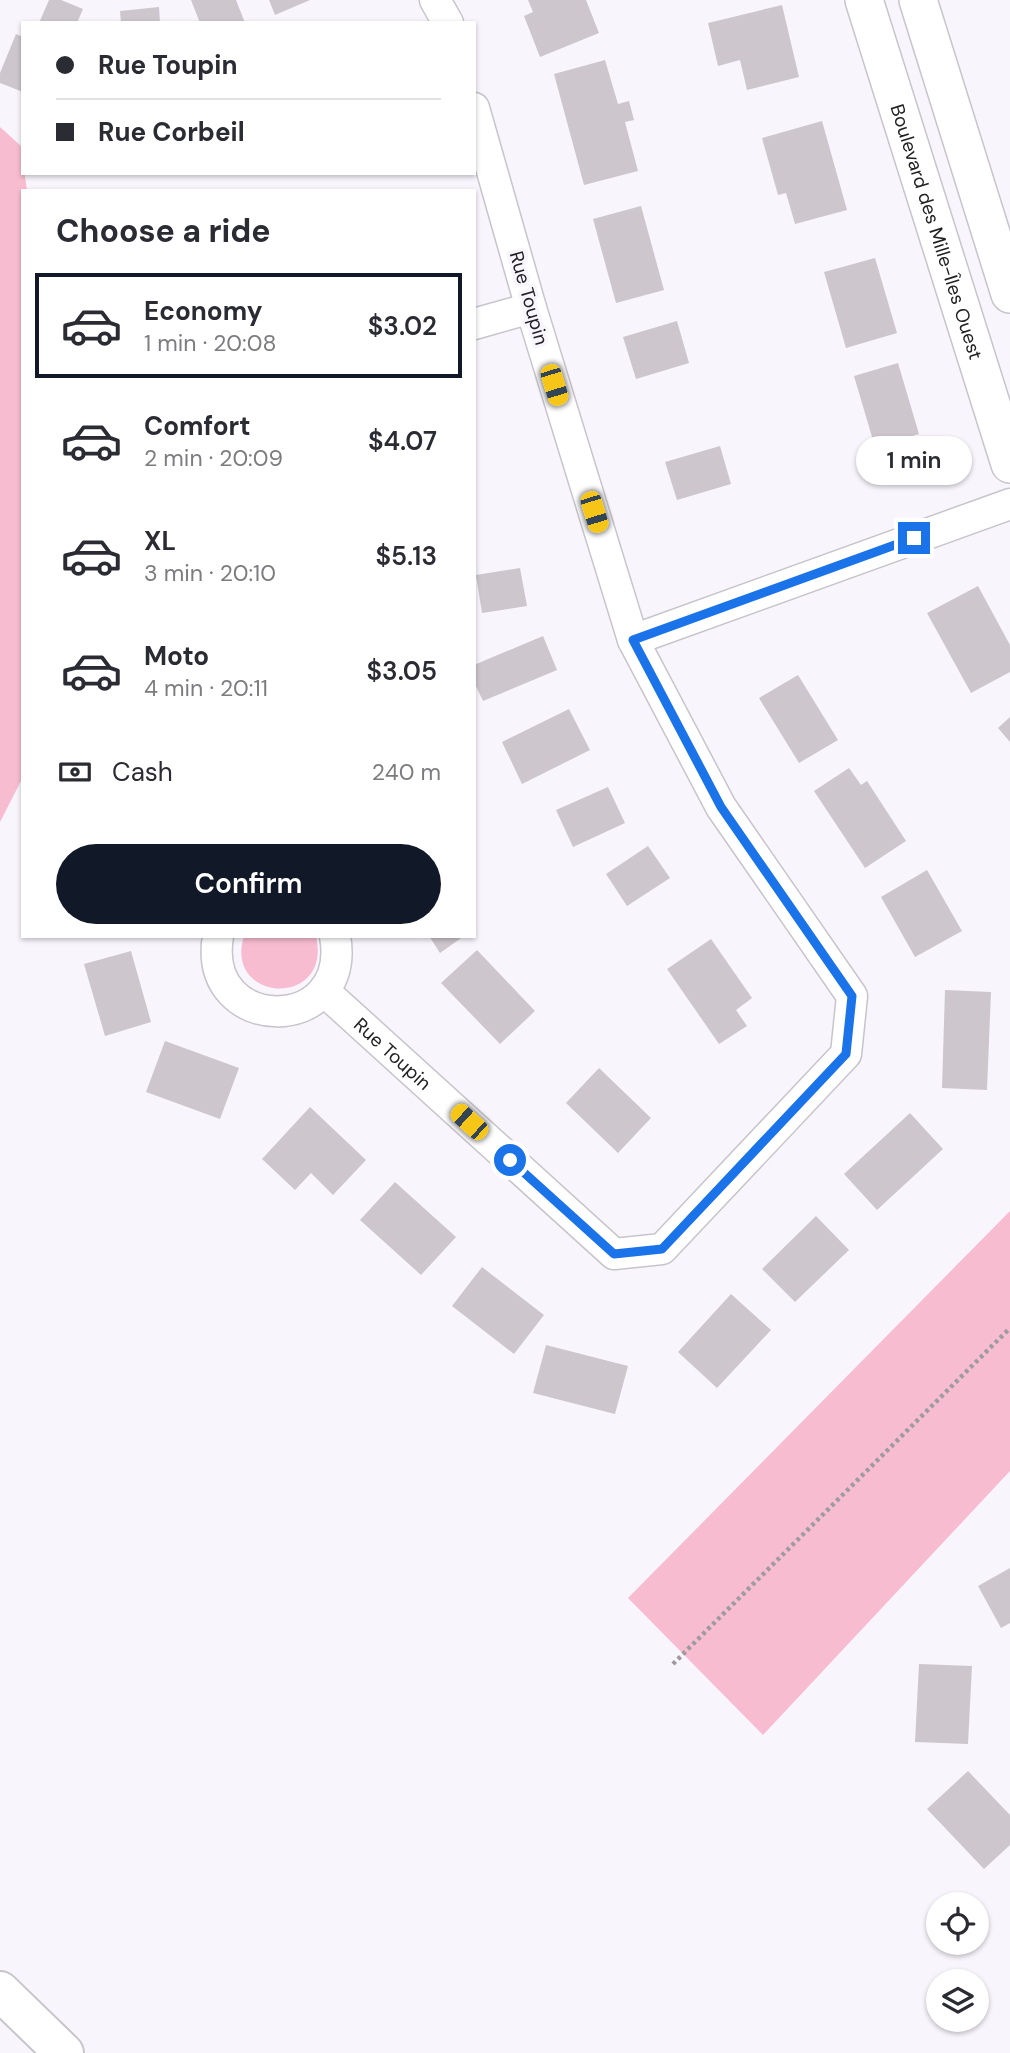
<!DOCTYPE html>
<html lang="en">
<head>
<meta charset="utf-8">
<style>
  :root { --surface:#fff; --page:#f2f2f3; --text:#2b2b33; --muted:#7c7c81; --line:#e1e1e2; --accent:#111827 }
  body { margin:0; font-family:"DM Sans",sans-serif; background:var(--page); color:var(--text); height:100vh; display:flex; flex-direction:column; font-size:26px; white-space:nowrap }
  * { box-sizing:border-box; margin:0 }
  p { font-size:23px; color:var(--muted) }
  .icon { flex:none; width:38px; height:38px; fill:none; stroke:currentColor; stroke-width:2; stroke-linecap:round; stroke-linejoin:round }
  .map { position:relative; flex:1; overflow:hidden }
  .side { position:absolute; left:21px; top:189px; width:455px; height:749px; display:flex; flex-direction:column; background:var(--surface); border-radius:0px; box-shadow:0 2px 5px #0004 }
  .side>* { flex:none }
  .hud { position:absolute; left:21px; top:21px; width:455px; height:154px; border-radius:0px; box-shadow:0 2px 5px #0004; display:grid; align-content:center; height:154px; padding:0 35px; background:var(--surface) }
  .fabs { position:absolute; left:926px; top:1892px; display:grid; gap:14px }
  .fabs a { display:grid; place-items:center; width:63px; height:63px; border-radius:50%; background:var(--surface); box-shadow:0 2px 5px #0004; font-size:35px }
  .end { position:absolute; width:32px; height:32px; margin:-16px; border:9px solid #1a73e8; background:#fff; box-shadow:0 0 0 4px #fff }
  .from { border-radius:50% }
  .bubble { position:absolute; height:49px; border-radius:24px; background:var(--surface); box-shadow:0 2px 5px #0004; font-size:23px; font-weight:600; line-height:49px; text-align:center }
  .car { position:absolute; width:21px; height:42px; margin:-21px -10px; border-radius:9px; box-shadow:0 0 5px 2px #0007; background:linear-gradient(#f5c518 24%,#345 0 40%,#f5c518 0 76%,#345 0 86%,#f5c518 0) }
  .hud b { display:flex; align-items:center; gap:24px; height:66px; font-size:26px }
  .hud b+b { border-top:2px solid var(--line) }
  .hud i { width:18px; height:18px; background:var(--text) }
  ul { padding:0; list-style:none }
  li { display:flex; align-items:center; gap:21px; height:105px; margin:0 14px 10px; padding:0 21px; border:4px solid transparent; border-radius:0px }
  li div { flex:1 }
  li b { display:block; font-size:26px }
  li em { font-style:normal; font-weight:600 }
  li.current { border-color:var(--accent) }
  li>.icon { width:63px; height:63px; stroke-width:1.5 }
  h2 { padding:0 35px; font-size:32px; line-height:84px }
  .pay { display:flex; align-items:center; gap:18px; height:77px; padding:0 35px; font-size:26px }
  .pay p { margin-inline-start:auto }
  .primary-button { display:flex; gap:14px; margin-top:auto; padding:14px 35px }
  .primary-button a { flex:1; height:80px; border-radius:42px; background:var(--accent); color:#fff; font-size:28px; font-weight:600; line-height:80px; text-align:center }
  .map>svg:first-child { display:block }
  .green { fill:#f8bcd0 }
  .building { fill:#cdc6cc }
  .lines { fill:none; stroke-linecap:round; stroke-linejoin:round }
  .minor-casing { stroke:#c7c4cc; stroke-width:33 }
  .tertiary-casing { stroke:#c7c4cc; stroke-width:40 }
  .motorway-casing { stroke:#c7c4cc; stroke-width:42 }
  .path { stroke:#9d9ba0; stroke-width:4.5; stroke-dasharray:3.5 3.5; stroke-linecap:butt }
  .minor { stroke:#fff; stroke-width:30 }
  .tertiary { stroke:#fff; stroke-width:37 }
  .motorway { stroke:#fff; stroke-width:38 }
  .route { stroke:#1a73e8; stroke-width:9 }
  .labels { text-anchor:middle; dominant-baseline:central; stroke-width:7; stroke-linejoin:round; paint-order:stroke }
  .street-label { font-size:19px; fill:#222123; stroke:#f8f5fd }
</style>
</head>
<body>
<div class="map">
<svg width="1010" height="2053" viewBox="0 0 1010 2053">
  <rect width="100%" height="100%" fill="#f8f5fd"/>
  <path class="green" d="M0,127l21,19 6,45h-4v586l-23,45z
    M244,936h72c17,73 -93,67 -72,0z
    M1010,1211v260l-247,264 -135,-137z"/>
  <path class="building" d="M49,0h12l22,9 -6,14h-38z
    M191,0h45l9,23h-45z
    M269,0h41l-35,15z
    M528,0h58l13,33 -59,24 -16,-41 9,-4z
    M782,5l17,72 -52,13 -7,-30 -22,6 -10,-43z
    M159,7l1,16h-39l-1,-12z
    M16,34l7,3v55l-23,-9v-10z
    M605,60l13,44 11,-3 5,19 -9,2 13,49 -54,14 -30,-111z
    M822,121l25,89 -52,14 -9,-31 -8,2 -16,-57z
    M641,206l23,84 -48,13 -23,-84z
    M875,258l22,75 -51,15 -22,-76z
    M677,321l12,42 -53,16 -13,-42z
    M898,363l21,71 -44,13 -21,-71z
    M720,446l11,38 -54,16 -12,-38z
    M520,568l7,38 -45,7 -6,-38z
    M978,586l32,59v27l-39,21 -44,-80z
    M543,636l14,34 -74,31 -9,-19v-17z
    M798,675l40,65 -39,23 -40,-65z
    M569,709l21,41 -68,34 -20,-42z
    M1010,717v25l-12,-14z
    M849,768l12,17 6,-4 39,60 -41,27 -51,-77z
    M608,787l17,36 -52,24 -17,-37z
    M648,846l22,32 -43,28 -21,-32z
    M927,870l35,61 -47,26 -34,-60z
    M429,936h35l-24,17z
    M711,939l41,59 -16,12 11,16 -28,18 -52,-75z
    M477,950l58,61 -35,33 -59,-61z
    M131,951l20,71 -46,14 -21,-72z
    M945,990l46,2 -4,98 -45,-2z
    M165,1041l74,27 -19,51 -74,-27z
    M599,1068l52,50 -33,35 -52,-50z
    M310,1107l56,53 -33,35 -22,-22 -16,17 -33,-31z
    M910,1113l33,36 -66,61 -33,-36z
    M395,1182l61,55 -35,38 -61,-55z
    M816,1216l33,34 -54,52 -33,-33z
    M482,1267l62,48 -30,39 -62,-48z
    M731,1294l40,36 -54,58 -39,-36z
    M546,1345l82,21 -13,48 -82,-21z
    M1010,1568v55l-9,5 -23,-42z
    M919,1664l53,2 -4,78 -53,-2z
    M968,1771l42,44v30l-26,24 -57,-60z"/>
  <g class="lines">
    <g class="minor-casing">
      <g id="minor">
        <path d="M435,0l13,23"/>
        <path d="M474,324l57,-16"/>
        <path d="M633,640l377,-136"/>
        <path d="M218,936c-17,100 135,101 117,0"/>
        <path id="s1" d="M324,991l290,263 48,-5 184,-195 6,-58 -131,-189 -88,-167 -102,-332 -57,-200"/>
      </g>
    </g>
    <g class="tertiary-casing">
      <g id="tertiary">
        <path id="s2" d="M864,0l146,464"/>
        <path d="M918,0l92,294"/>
      </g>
    </g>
    <g class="motorway-casing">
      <path id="motorway" d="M0,1991l64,62"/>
    </g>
    <path class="path" d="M673,1664l337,-336"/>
    <use href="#minor" class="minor"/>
    <use href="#tertiary" class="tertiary"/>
    <use href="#motorway" class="motorway"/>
  </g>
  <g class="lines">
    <path class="route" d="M510,1160l104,94 48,-5 184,-195 6,-58 -131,-189 -88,-167 281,-102"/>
  </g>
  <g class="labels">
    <g class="street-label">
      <text stroke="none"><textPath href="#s2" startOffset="243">Boulevard des Mille-Îles Ouest</textPath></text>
      <text transform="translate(529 298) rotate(74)">Rue Toupin</text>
      <text stroke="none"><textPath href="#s1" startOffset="93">Rue Toupin</textPath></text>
    </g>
  </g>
</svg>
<div class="fabs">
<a><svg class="icon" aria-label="locate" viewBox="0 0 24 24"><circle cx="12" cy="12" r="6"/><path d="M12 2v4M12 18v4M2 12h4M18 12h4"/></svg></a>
<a><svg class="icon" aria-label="layers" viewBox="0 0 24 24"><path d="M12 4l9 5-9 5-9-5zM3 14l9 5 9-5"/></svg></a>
</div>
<i class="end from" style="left:510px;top:1160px"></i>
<i class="end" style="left:914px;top:538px"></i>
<div class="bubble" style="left:856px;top:436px;width:116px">1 min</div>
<i class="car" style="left:554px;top:385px;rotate:163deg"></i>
<i class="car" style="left:594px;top:512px;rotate:163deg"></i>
<i class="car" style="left:469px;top:1122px;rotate:312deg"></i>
<div class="hud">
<b><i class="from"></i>Rue Toupin</b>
<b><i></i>Rue Corbeil</b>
</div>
<section class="side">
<h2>Choose a ride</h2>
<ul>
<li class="current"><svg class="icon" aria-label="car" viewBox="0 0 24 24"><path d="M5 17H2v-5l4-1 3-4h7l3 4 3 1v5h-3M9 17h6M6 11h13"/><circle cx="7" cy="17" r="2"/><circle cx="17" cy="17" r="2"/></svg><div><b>Economy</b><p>1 min · 20:08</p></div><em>$3.02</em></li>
<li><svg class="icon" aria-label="car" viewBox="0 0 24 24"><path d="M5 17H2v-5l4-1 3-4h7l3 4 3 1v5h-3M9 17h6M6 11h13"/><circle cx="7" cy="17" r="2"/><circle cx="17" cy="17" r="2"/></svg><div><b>Comfort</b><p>2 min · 20:09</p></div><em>$4.07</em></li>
<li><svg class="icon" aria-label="car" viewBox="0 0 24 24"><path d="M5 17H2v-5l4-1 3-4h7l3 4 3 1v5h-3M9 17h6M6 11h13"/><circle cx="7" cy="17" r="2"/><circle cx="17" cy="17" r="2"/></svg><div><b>XL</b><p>3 min · 20:10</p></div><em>$5.13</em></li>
<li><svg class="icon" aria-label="car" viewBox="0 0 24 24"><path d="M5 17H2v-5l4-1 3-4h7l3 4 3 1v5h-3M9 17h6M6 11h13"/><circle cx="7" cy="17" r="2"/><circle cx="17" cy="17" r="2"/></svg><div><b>Moto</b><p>4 min · 20:11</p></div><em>$3.05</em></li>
</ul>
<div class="pay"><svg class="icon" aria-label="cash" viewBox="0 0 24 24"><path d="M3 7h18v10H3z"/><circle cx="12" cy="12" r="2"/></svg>Cash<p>240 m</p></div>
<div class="primary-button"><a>Confirm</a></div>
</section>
</div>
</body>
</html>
